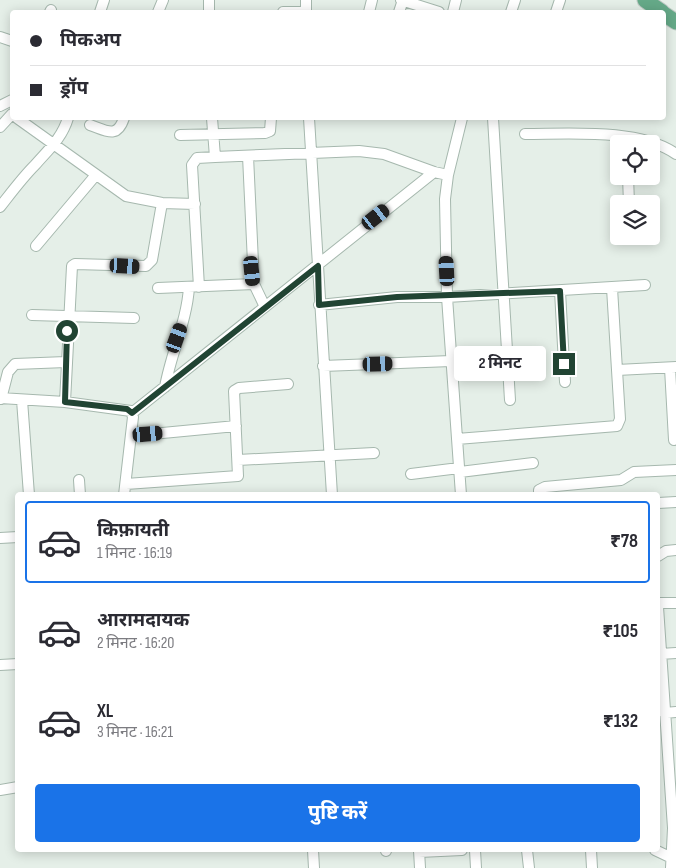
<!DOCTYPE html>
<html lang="hi">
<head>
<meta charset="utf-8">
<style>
  :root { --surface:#fff; --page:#f7f7f7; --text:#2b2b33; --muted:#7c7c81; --line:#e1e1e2; --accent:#1a73e8 }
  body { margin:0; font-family:"Sofia Sans Condensed","Noto Sans Devanagari",sans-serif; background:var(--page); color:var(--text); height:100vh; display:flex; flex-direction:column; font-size:19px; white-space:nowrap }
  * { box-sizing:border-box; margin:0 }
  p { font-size:16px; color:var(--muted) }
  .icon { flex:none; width:28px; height:28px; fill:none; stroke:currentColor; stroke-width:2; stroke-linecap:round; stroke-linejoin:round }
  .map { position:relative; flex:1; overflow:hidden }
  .sheet { position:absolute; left:15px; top:492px; width:645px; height:360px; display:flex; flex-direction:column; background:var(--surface); border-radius:5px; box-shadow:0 2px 12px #0003 }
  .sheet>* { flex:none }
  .banner { position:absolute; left:10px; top:10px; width:656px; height:110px; border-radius:5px; box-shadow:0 2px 12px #0003; display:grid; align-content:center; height:110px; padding:0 20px; background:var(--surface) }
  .fabs { position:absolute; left:610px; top:135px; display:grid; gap:10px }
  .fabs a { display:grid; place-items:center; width:50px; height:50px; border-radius:5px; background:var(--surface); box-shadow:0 2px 12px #0003; font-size:25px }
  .end { position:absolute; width:22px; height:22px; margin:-11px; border:6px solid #214433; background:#fff; box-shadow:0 0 0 2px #fff }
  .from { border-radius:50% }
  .bubble { position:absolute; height:35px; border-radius:5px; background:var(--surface); box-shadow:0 2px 12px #0003; font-size:16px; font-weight:700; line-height:35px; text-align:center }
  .car { position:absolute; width:15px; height:30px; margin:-15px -8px; border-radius:6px; box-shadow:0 0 4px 1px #0007; background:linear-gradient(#222 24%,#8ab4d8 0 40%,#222 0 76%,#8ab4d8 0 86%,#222 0) }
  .banner b { display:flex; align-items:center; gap:18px; height:48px; font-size:19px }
  .banner b+b { border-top:1px solid var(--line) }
  .banner i { width:12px; height:12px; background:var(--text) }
  ul { padding:9px 0 0; list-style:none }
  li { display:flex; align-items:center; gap:15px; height:82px; margin:0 10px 8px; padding:0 10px; border:2px solid transparent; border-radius:5px }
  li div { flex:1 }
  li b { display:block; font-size:19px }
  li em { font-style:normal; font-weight:700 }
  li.selected { border-color:var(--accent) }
  li>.icon { width:45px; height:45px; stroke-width:1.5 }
  .primary-button { display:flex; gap:10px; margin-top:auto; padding:10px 20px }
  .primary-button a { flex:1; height:58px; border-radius:5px; background:var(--accent); color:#fff; font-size:20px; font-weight:700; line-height:58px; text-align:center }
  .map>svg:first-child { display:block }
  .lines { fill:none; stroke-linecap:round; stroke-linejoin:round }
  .street-casing { stroke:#a6b8ae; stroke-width:12 }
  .primary-casing { stroke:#c1cbc6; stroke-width:17 }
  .street { stroke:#fff; stroke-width:10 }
  .primary { stroke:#65a988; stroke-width:15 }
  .route { stroke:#214433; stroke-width:6 }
</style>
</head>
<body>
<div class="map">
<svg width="676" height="868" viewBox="0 0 676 868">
  <rect width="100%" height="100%" fill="#e5efe8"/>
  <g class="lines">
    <g class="street-casing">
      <path id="street" d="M209,0v12
        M306,0v12
        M401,0l38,12
        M50,12l1,-2
        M100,12l4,-12
        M158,12l5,-12
        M283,12h23
        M369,12l3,-12
        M399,12l4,-12
        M453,12l3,-12
        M511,12l4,-12
        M556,12l4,-12
        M0,37l12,4
        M0,106l12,-6
        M17,118l109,78 36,7 33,1
        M212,118l3,39 144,-6 25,3 50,18
        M309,118l23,377
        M493,118l17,282
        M90,125c17,6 27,14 34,-7
        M0,127l12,-13
        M525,134c44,0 114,-6 151,20
        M180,135l85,-2 5,-2 1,-13
        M248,156l6,128 11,23
        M448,175l-3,24 2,98 14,198
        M628,176l1,28
        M0,207c11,-14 22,-29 35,-42 14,-16 27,-27 33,-47
        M36,246l59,-70
        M199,287l-7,-122 5,-7 18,-1
        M158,288l96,-4
        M612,288l5,82 59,-3
        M560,291l5,91
        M319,305l78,-8h50l198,-12
        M32,315l102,3
        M323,366l128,-5
        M670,368l4,72
        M165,387c6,-34 22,-66 24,-100
        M0,398l65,4 66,9 2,6 -9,78
        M1,399l7,-27 7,-8 51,-2
        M22,400l7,95
        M65,402l7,-136 3,-2 71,2 6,-6 10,-57
        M132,413l302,-241 14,3 14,-57
        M131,436l105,-10
        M457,439l160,-13 3,-7 -3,-49
        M238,460l136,-7
        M460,472l73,-9
        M411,474l48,-6
        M79,480l1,15
        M126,484l112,-8 -4,-85 5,-3 49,-4
        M539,495v-5l6,-3 76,-7 13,-8 42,-2
        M658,503l18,-1
        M0,538l18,-1
        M658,556l8,-5 10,-1
        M658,603h18
        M658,607l15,221 -2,40
        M660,654l16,-1
        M0,665l18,-1
        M664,713l12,-1
        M0,790l18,-3
        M313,850l1,18
        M386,850v1
        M419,850l1,18
        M475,850l1,18
        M527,850l2,18
        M591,850l1,18
        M655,850l21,10
        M419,852l43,-2"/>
    </g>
    <g class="primary-casing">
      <path id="primary" d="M645,0l17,12
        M664,14l12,8"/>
    </g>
    <use href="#street" class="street"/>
    <use href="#primary" class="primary"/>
  </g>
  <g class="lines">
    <path class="route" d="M67,331l-2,71 62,7 5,4 186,-147 1,39 78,-8 163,-6 4,73"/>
  </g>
</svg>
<div class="fabs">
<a><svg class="icon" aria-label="locate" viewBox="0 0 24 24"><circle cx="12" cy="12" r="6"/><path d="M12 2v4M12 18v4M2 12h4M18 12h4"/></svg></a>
<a><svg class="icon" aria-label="layers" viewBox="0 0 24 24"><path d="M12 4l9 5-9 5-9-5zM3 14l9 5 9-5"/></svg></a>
</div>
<i class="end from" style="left:67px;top:331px"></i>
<i class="end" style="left:564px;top:364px"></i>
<div class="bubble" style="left:454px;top:346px;width:92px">2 मिनट</div>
<i class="car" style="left:376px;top:217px;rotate:52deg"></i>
<i class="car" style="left:125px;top:266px;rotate:93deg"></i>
<i class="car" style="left:252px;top:271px;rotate:174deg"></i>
<i class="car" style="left:447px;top:271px;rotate:357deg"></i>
<i class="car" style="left:177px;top:338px;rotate:20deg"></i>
<i class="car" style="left:378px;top:364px;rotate:88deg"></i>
<i class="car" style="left:148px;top:434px;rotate:85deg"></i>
<div class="banner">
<b><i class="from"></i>पिकअप</b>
<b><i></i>ड्रॉप</b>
</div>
<section class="sheet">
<ul>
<li class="selected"><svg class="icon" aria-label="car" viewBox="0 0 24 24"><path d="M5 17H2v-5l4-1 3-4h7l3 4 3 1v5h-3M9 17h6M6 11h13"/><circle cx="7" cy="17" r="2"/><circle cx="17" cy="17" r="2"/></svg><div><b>किफ़ायती</b><p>1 मिनट · 16:19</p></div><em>₹78</em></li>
<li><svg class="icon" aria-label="car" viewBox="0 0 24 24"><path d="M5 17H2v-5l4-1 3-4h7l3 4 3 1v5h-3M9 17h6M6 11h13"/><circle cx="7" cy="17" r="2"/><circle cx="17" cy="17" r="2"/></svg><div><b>आरामदायक</b><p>2 मिनट · 16:20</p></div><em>₹105</em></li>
<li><svg class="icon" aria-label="car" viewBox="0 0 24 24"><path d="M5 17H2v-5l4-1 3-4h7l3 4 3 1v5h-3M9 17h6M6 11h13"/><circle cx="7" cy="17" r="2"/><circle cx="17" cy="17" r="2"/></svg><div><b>XL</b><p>3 मिनट · 16:21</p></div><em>₹132</em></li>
</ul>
<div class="primary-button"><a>पुष्टि करें</a></div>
</section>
</div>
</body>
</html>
